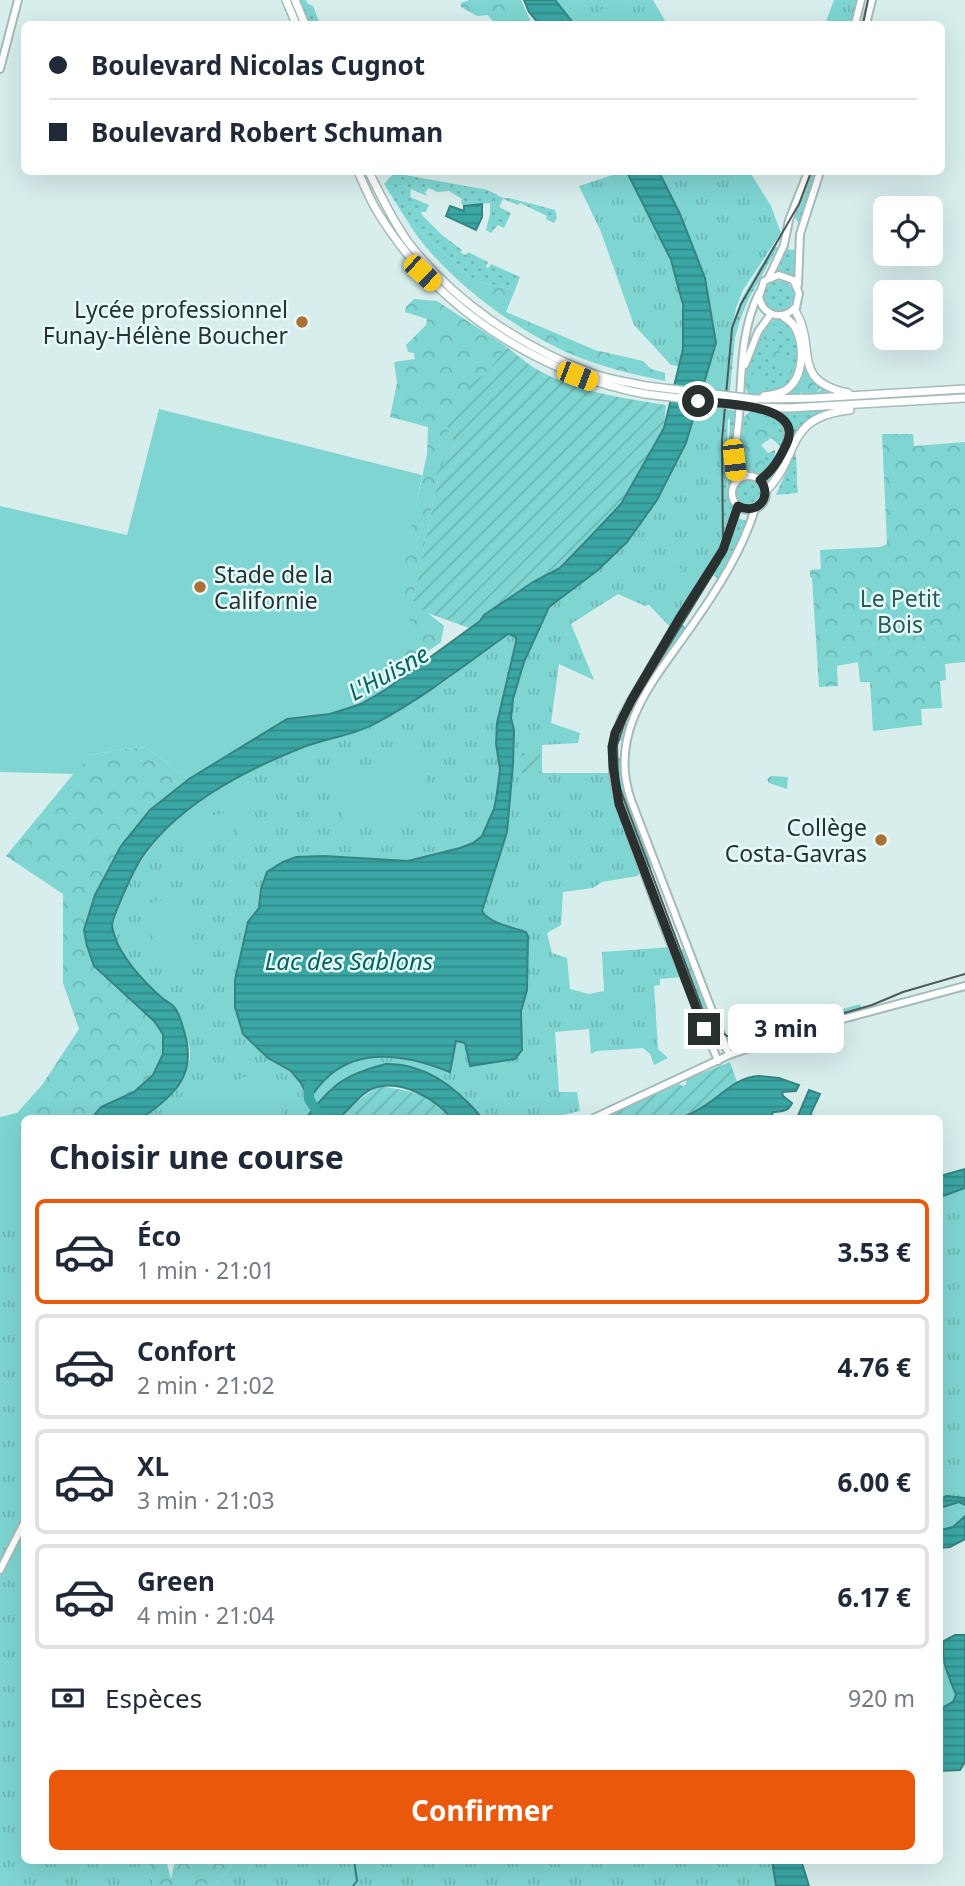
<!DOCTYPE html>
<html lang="fr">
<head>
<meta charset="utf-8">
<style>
  :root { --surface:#fff; --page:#f6f6f7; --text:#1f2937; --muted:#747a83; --line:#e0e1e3; --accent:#ea580c }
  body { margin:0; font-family:"Noto Sans",sans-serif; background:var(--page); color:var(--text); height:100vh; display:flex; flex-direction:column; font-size:26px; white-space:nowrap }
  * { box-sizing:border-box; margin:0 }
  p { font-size:23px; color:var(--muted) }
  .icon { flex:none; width:38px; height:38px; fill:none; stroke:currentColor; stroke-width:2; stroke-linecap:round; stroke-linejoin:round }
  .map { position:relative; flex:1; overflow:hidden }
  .side { position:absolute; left:21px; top:1115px; width:922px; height:749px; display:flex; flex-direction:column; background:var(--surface); border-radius:10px; box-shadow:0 7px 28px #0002 }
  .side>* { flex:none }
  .banner { position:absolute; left:21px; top:21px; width:924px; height:154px; border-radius:10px; box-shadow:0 7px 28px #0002; display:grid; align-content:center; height:154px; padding:0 28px; background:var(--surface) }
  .buttons { position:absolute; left:873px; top:196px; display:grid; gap:14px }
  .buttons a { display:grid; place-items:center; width:70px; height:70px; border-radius:10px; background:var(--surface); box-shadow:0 7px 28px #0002; font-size:35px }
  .end { position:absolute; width:32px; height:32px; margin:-16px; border:9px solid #283130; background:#fff; box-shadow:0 0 0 4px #fff }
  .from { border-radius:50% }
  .bubble { position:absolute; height:49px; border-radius:10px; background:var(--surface); box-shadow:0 7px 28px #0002; font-size:23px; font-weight:700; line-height:49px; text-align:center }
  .car { position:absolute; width:21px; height:42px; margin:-21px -10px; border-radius:9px; box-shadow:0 0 5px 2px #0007; background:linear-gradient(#f5c518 24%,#345 0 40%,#f5c518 0 76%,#345 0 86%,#f5c518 0) }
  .banner b { display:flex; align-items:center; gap:24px; height:66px; font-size:26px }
  .banner b+b { border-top:2px solid var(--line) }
  .banner i { width:18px; height:18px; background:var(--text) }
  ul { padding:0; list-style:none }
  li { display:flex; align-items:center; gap:21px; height:105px; margin:0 14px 10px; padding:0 14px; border:4px solid var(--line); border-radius:10px }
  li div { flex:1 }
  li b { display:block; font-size:26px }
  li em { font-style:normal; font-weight:700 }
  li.active { border-color:var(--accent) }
  li>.icon { width:63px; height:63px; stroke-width:1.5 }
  h2 { padding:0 28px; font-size:32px; line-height:84px }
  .pay { display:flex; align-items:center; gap:18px; height:77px; padding:0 28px; font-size:26px }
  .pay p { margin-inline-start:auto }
  .primary-button { display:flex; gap:14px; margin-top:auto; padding:14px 28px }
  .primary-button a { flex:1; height:80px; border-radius:10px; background:var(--accent); color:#fff; font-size:28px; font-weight:700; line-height:80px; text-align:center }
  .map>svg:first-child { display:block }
  .grass { fill:url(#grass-dots) }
  .forest { fill:url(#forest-crowns) }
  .park { fill:url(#park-tufts) }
  .garden { fill:url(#garden-furrows) }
  .pitch { fill:#7ed5d2 }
  .water { fill:url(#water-rules); stroke:#358482; stroke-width:2 }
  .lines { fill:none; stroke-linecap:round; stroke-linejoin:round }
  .stream { stroke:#358482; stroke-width:2 }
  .river { stroke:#3aa7a5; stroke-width:10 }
  .secondary-casing { stroke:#a5bbba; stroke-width:10 }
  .primary-casing { stroke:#a5bbba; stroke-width:10 }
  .secondary { stroke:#fff; stroke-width:6 }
  .primary { stroke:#fff; stroke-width:7 }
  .tram { stroke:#4e5a59; stroke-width:2 }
  .primary-bridge-casing { stroke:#a5bbba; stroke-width:10; stroke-linecap:butt }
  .primary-bridge { stroke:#fff; stroke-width:7 }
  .route { stroke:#283130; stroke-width:9 }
  .poi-dot { fill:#ad7033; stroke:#e4fbfa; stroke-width:2.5 }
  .labels { text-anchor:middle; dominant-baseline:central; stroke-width:5; stroke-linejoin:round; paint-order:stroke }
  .poi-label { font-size:23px; fill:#283130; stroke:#e4fbfa; text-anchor:end }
  .park-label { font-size:23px; fill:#2b5a58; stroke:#e4fbfa }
  .water-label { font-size:24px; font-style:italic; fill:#066462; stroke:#e4fbfa }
</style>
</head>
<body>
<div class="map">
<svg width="965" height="1886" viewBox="0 0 965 1886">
  <defs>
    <pattern id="grass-dots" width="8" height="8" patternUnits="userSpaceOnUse" patternTransform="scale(1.75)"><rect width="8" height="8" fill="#7ed5d2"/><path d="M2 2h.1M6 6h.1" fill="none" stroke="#6db7b5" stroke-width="1.8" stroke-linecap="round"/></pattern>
    <pattern id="forest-crowns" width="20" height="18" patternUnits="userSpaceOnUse" patternTransform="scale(1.75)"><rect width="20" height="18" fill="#7ed5d2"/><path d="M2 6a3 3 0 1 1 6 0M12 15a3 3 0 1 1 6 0" fill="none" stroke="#6db7b5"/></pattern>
    <pattern id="park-tufts" width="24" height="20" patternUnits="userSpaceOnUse" patternTransform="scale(1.75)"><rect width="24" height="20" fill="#7ed5d2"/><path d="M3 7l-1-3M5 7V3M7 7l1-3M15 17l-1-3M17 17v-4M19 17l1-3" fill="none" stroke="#6db7b5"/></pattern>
    <pattern id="garden-furrows" width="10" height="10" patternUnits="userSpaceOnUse" patternTransform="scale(1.75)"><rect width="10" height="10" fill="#7ed5d2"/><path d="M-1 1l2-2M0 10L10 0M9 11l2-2" fill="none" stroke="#6db7b5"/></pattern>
    <pattern id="water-rules" width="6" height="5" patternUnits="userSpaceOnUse" patternTransform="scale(1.75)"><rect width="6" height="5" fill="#3aa7a5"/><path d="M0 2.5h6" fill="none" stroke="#318987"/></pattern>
  </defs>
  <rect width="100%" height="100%" fill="#d7eeed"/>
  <path class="grass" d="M299,0h7l2,4 5,2 7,18h-11z
    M810,172l8,3 -19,49 -6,-10z
    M394,173l94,17 15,8h6l46,12 2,7 -3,6 -8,-4 1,-3 -27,-13 -2,2 -15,-6 -4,8 12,6 -7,15 -6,-3 -7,8 -5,-3 4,-16v-11l-26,3 -3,-3 1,-4 -13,-8 -12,1 -8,-4 -4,4 2,4 -16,-7 -1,8 19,8 -3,7h-5l1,3 20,20 20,15 -1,3 5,2 2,-3 20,10 -2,5 2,1 3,-4 29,13 -5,13 -40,-9 -69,-62 -22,-35z
    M773,246l5,1 -30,53 -8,20 -5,18 -7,72 8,1 -4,47 2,20 -6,12 5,16 -1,9 -10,25 -1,-93h5l1,47 3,-73 -2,-3 -1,26h-7l6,-86 7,-37 9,-23z
    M785,249l10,1 -1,27 -18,-5z
    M764 296a15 15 0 1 1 30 0a15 15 0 1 1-30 0Z
    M793,315l5,6 8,47h-3l-5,14 2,11 10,2 10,-4 2,-4 18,6 -61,4 12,-9 12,-26 -13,-45z
    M776,319c28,3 30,55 9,69 -10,7 -27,4 -38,4 -6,-22 8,-63 29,-73z
    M752,410c21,4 41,13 29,37l-10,-9 -10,7 7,8 7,-3c1,13 -5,18 -16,24l-12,-4c-12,-15 -5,-35 -3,-53z
    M828,410c-35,16 -41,40 -57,73l-3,2 -3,-6c14,-6 28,-35 26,-50 -2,-9 -8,-13 -16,-17z
    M795,452c3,13 1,27 3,41l-22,2z
    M736 492a12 12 0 1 1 24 0a12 12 0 1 1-24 0Z
    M736,518l12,3 -9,23 -20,35 -9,-5z
    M679,623l9,5c-23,28 -56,77 -65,112l-3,1 -2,-1 8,-28 46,-73z
    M618,757l4,2 4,33 27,72 -3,4 -5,-2 -27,-78 -3,-29z
    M686,948l34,90 -8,2 -36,-88z
    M860,1004l2,6 -123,39 -10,-2 -3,-4z"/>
  <path class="forest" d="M469,0h52l11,24h-37l-7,-9 -11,1 -16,-9v-4z
    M406,219l69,62 40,9 -9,22 89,38 48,11 8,8 14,4v8c-34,-7 -67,-15 -99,-29 -57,-26 -128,-79 -160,-133z
    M414,299l23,2 70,46 -21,26 -14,9 -8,20 -18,22 9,22 -18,28 1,5 -25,122 31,25 -3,16 -48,34 7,-96 27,-126 1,-27 -38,-10 7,-34 -3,-21 21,-3 -1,-6 -6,-1 -2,-7 20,-20 1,-6 -22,-7 1,-5z
    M774,324l5,6 -3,8 -5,2 -7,-1 1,-11z
    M759,344l14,6 6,-1 3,11 4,1 7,11 -1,3 -3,3c-11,-9 -19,-20 -32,-29l-1,-3z
    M804,368h2l5,10 11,9 -8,8 -16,-3v-10z
    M748,374l9,1 9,7 1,12 -19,1 -4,-14z
    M752,410l5,2 3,8 8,-4 9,13 -2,9 -9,-1 -8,5 7,23 -2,7 -12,-1c-10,-14 -15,-27 -1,-40l-6,-14z
    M882,434h31l1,12 51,-4v220l-20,2 1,16 -6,1 2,27 -21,1 1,16 -49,6 -3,-49h-10l-2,-20 -21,4 1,20 -19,1 -7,-109 -2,-1v-7l11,-1 -1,-19 60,-3 7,-3z
    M138,747l9,1 42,31 -39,31 -56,156c14,13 65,52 69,68 7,22 -11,43 -26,56 -16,13 -31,10 -45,28h-68v386l-24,46v-433l17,-4 25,-28 37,-56 -16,-46v-89l-57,-38 83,-101z
    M148,1860h18l5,19 4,-19h62l-23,26h-61z"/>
  <path class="park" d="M555,0h98l14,24h-93z
    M834,0h23l-6,24h-26z
    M622,172h5c32,60 69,124 52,194l-8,-1 -37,-40 -33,-93 -22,-46z
    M659,172h91l21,34 10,27 -38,57 -7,18 -7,36 -6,71 -1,130 -52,82 -21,-22 -4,1 -27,-12 -47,30 23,56 -35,-16 -8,59 29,10 -2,10 -36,2v28h66l8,33 24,67 -3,3 -35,6 -9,6 -30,4 -2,33 -14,8 5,20 15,5 3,31 19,5 15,-3 -2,-39 70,-5 10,30 -22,2v6l-6,1 4,63 10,9 -14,7 -4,-11 -7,-6 -46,3 -6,3 -2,-25 -34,3 4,60h18l3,19 -30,7h-68l-18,-21 -37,-25 -62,-3 -21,9 -13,10 -25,30h-163l33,-28 14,-31v-10l-7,-22 -9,-20 -33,-28 -15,-17 -11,-24 -3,-14 23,-54 25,-35 21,-22 31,-19 15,-12 76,-36 38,-10 36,-13 67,-41 64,-48 41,-27 49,-37 84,-117 34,-110 -11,-65 -25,-64z
    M771,776l17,1 -1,12 -18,-6 -2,-4z
    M0,1138h24v722h124l5,26h-153z
    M965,1177v349l-25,14v-354z
    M940,1659l4,4 12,32 -3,7 -13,7z
    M237,1860h551l5,26h-579z"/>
  <path class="garden" d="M507,347c8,6 17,14 26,20 38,24 90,31 133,38l-2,23 -43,76 -61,64 -27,14 -49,32 -4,7 -11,7 -44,-16 -12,-11 25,-122 -2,-5 19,-28 -9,-22 6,-16 11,-6 9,-20 14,-9z
    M521,753h19l1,20h-19z
    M730,1062l7,20 -36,27 -20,9h-80l78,-34 3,2 4,-1 1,-6z
    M379,1086c26,4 45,6 66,24l2,8h-108l11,-12z"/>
  <path class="pitch" d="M617,2l4,10 -17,8 -4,-10z
    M159,409l263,66 -23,120 14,6 -15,78 -13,11 -34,19 -21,5 -43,5 -98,60 -42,-31 -9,-1 -49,8 -14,19 -75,-2v-266l127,29z
    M672,565l10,4 -8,17 -10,-5z
    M418,753l16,56 -88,23 -15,-54z
    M261,782l7,26 -40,11 6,21 -42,12 -8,-28 42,-12 -5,-18z
    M272,815l4,13 -37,11 -4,-14z
    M179,895l19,65 -36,11 -19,-66z
    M265,1069l12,23 7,26h-101l-4,-15z
    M0,1148l17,12 7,1v72l-24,-12z"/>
  <path class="water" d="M524,0h31l19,24h-35l-10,-12z
    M627,172h32l21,42 25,64 11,65 -30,100 -29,57 -30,42 -29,28 -49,37 -25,55 -11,37 -2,19 3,12 -1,34 -6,68 -25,79c8,13 30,16 44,21l2,5 -1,53 -6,21 1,39 -7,9 -45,7 -5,-23 -9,-2 -6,31c-37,-15 -85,-26 -119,2 -9,7 -15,16 -22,25l-8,-16 -10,-12 -23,-13 -25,-24 -8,-27v-27l13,-58 11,-14 2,-19 6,-17 16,-10 13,-5 28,-1 84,5 52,-13 13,-5 9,-7 12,-27 3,-16 3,-24 -4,-25 1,-21 19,-81v-5l-8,-3c-43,31 -85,64 -132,89 -23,13 -50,15 -75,25 -60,24 -135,62 -167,123 -4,8 -21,46 -22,53 0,7 4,15 6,21 11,21 25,36 43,52 4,4 10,6 13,10 5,5 8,17 10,24 13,42 -7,63 -41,86 -6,4 -41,1 -51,1l9,-11 33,-15 19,-17 10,-21v-20l-9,-13 -60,-55 -7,-20 -3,-16 11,-35 26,-49 29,-36 39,-31 98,-60 43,-5 31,-10 24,-14 95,-69 4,-6 49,-33 27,-14 28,-29 33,-35 43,-76 19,-79v-44l-12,-45z
    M482,204v13l-6,13 -30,-14 4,-10 14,5v-5z
    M386,1064c40,-1 72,25 96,54h-31c-15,-19 -49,-38 -74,-31 -15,4 -26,21 -38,31h-33c27,-34 37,-43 80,-54z
    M759,1076l20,2 20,7 -3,6 -14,1 1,4 9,7c-4,9 -10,8 -19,9l-2,6h-90c7,-3 14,-6 20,-10 20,-11 34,-31 58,-32z
    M809,1090l11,4 -9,19 1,5h-15z
    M965,1169v19l-25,9v-21z
    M946,1496l19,2v7l-6,-3 -19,6v-8z
    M965,1516v23l-15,8 -10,1v-18l13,-3z
    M955,1635h10v127l-5,8 -20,1v-62l13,-7 3,-7c-7,-19 -16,-34 -12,-54z
    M772,1860h29l8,26h-33z"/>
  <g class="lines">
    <path class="stream" d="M353,1886l4,-5 -3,-21"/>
    <path class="river" d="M309,1085v14l12,19"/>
    <g class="secondary-casing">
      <path id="secondary" d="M855,24l6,-24
        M866,24l6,-24
        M0,69l18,-69
        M769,277l15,-32 5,-25 19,-48
        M798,285l2,-51 20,-62
        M794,309c-14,12 -31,6 -35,-12l5,-16 15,-6 14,5 6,13 -3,15
        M745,365l13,-33 13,-18
        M737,456l4,12 6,8
        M732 493a17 17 0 1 1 34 0a17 17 0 1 1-34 0Z
        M736,481c-3,-22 1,-42 3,-65 3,-42 1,-84 20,-123
        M729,1055l-98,-255c-24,-69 23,-120 60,-173 26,-37 51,-76 64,-118
        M718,1061l-53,-132 -46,-125 -6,-29v-29l9,-29 10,-18 47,-80 44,-69 15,-44
        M594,1118l135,-63 80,-27 156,-42
        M0,1570l24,-47"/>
    </g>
    <g class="primary-casing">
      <path id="primary" d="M286,0l10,24
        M295,0l10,24
        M358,172c6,12 11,26 19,39 57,95 159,162 268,183
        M369,172c12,24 23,48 39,70 45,59 116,107 186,132 17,6 35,8 52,12
        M794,309c25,39 -6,71 54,84
        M764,396c8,-1 16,-2 22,-6 18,-12 19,-45 9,-63 -3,-5 -8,-8 -12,-11
        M755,399l59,-1 151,-9
        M754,407l34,1 177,-10
        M760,479c22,-14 46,-57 8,-68
        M766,491c35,-35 17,-74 84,-81"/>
    </g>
    <use href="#secondary" class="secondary"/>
    <use href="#primary" class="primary"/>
    <path class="tram" d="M863,24l5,-24
      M811,172l-12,32 -58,100 -9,24 -10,112 1,103 -3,19 -92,150 -11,33 1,38 85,228 7,12 17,13 24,4 121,-35 31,-13 62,-18"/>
    <g class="primary-bridge-casing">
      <path id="primary-bridge" d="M646,386l109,13
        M645,394l109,13"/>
    </g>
    <use href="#primary-bridge" class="primary-bridge"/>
  </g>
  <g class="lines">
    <path class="route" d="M698,401c23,3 109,2 88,44 -7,15 -13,25 -26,35 13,16 -2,36 -22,26l-15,44 -44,69 -47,80 -17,34 -3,14 1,19 6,38 85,225"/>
  </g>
  <g class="poi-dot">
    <circle cx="302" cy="322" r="7"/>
    <circle cx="200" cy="587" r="7"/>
    <circle cx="881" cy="840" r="7"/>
  </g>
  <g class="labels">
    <g class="poi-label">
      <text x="288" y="309">Lycée professionnel<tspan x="288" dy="26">Funay-Hélène Boucher</tspan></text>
      <text x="214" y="574" text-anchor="start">Stade de la<tspan x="214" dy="26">Californie</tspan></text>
      <text x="867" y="827">Collège<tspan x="867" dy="26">Costa-Gavras</tspan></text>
    </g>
    <g class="park-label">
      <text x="900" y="598">Le Petit<tspan x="900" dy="26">Bois</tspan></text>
    </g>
    <g class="water-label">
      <text transform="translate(388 672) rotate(-29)">L'Huisne</text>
      <text x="349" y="960">Lac des Sablons</text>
    </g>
  </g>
</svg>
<div class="buttons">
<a><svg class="icon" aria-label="locate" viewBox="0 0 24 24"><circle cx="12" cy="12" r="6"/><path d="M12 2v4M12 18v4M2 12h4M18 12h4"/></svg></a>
<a><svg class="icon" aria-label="layers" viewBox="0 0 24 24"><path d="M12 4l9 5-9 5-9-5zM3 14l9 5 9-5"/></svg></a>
</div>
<i class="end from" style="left:698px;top:401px"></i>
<i class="end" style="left:704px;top:1029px"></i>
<div class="bubble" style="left:728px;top:1004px;width:116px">3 min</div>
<i class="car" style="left:422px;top:273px;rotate:133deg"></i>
<i class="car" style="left:577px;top:376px;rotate:111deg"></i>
<i class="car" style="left:734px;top:460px;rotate:174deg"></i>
<div class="banner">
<b><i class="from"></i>Boulevard Nicolas Cugnot</b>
<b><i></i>Boulevard Robert Schuman</b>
</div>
<section class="side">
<h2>Choisir une course</h2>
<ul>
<li class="active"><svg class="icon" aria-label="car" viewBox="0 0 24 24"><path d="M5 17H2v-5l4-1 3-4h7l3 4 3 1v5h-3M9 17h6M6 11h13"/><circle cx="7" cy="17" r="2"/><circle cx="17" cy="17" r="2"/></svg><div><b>Éco</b><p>1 min · 21:01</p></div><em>3.53 €</em></li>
<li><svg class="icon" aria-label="car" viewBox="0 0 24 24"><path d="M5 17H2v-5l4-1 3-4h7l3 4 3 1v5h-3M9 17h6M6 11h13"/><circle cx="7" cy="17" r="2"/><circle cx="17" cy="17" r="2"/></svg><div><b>Confort</b><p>2 min · 21:02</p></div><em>4.76 €</em></li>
<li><svg class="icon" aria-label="car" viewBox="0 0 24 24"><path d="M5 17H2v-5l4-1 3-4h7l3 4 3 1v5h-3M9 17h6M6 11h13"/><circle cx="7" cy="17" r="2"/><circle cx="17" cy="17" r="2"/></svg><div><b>XL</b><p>3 min · 21:03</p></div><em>6.00 €</em></li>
<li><svg class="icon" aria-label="car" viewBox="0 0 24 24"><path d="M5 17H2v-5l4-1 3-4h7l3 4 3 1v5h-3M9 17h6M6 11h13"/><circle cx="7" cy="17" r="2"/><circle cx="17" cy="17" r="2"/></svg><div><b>Green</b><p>4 min · 21:04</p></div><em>6.17 €</em></li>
</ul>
<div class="pay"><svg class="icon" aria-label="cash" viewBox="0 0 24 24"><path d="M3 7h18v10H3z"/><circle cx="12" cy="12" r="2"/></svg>Espèces<p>920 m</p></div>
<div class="primary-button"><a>Confirmer</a></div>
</section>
</div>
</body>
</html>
